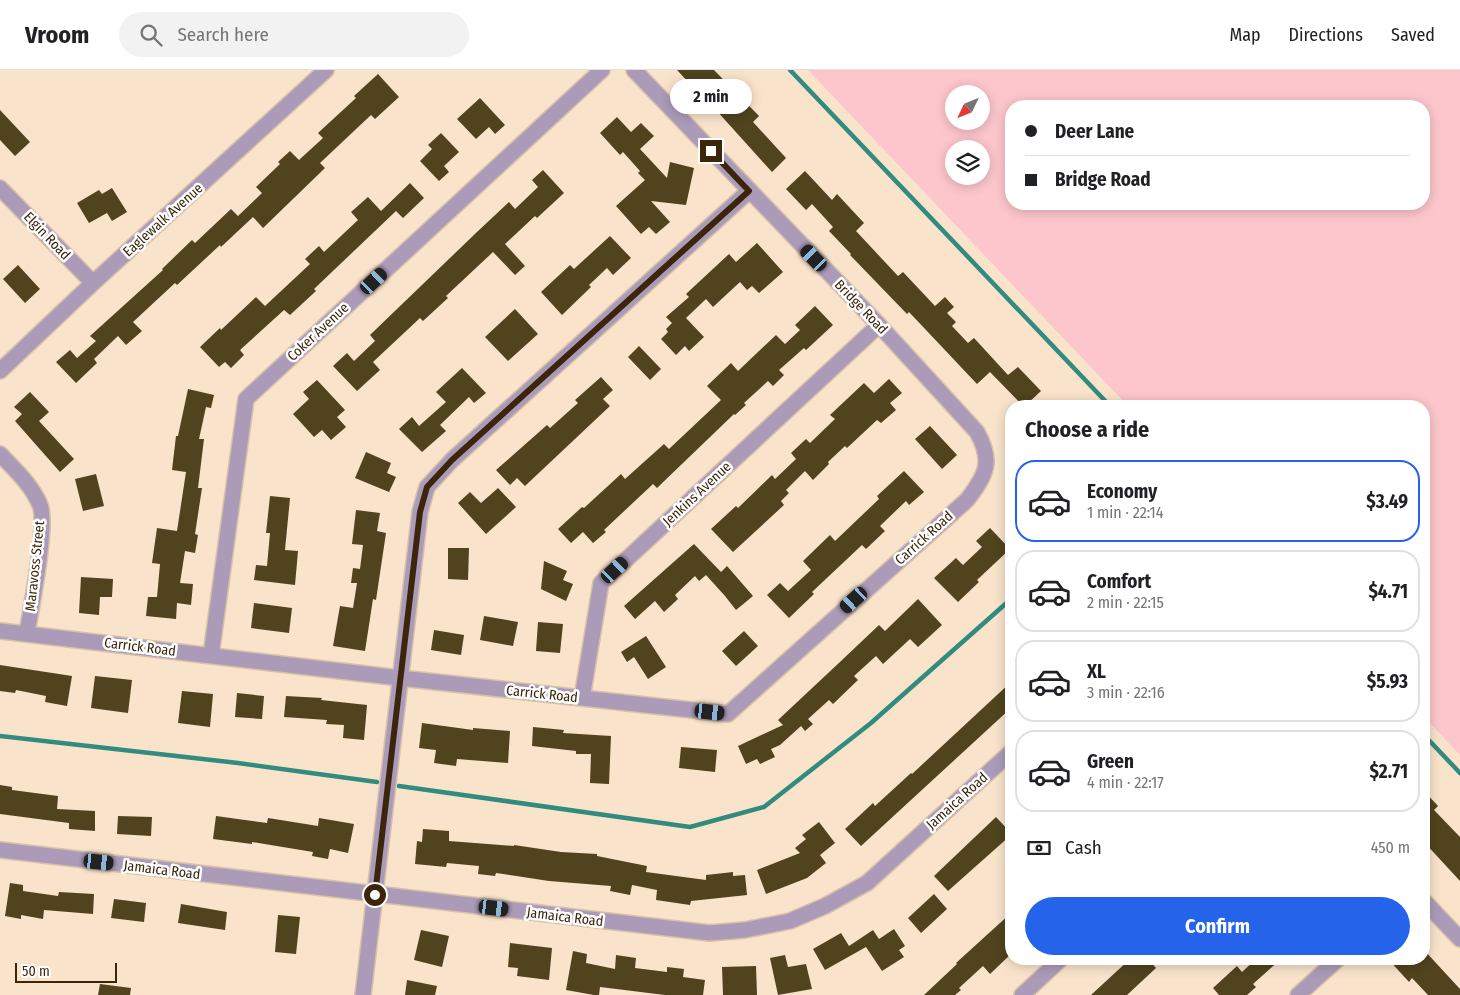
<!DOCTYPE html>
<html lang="en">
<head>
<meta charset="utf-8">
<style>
  :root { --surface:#fff; --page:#f2f2f2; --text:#202124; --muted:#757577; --line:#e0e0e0; --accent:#2563eb }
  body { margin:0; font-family:"Fira Sans Condensed",sans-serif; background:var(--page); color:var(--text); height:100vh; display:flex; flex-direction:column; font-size:19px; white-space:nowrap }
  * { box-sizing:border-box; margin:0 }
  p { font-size:16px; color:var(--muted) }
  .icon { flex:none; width:28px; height:28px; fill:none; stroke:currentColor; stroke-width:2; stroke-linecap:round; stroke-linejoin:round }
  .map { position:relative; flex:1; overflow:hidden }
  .panel { position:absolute; left:1005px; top:330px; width:425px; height:565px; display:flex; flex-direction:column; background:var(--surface); border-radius:20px; box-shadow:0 2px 12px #0003 }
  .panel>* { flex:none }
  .guide { position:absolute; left:1005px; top:30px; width:425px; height:110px; border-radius:20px; box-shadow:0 2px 12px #0003; display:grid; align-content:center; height:110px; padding:0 20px; background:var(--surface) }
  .needle { width:32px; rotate:227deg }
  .fabs { position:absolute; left:945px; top:15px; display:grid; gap:10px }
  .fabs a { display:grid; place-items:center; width:45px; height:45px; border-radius:50%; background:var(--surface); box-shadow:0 2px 12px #0003; font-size:25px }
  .scale { position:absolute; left:15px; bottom:12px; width:102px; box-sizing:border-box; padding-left:5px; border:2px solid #3b260b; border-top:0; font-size:14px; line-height:18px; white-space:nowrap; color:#3b260b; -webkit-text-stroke:4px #fff; paint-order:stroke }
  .end { position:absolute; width:22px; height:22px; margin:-11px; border:6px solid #3b260b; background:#fff; box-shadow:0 0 0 2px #fff }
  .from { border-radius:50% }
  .bubble { position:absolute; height:35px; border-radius:18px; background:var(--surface); box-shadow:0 2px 12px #0003; font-size:16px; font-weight:700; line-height:35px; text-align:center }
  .car { position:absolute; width:15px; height:30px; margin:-15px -8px; border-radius:6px; box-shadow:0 0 4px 1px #0007; background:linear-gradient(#222 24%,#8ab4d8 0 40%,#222 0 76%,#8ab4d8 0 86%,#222 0) }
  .guide b { display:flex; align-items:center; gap:18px; height:48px; font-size:19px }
  .guide b+b { border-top:1px solid var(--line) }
  .guide i { width:12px; height:12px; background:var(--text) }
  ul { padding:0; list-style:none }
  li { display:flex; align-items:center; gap:15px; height:82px; margin:0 10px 8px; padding:0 10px; border:2px solid var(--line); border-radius:20px }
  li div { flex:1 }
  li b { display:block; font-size:19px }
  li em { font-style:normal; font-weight:700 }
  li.current { border-color:var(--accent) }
  li>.icon { width:45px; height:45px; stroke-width:1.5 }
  h2 { padding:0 20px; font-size:22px; line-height:60px }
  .pay { display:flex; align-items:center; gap:12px; height:55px; padding:0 20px; font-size:19px }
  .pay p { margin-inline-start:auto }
  .action { display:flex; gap:10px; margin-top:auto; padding:10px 20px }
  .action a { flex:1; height:58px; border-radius:30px; background:var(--accent); color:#fff; font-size:20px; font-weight:700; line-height:58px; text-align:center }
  header { display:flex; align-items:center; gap:30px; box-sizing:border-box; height:70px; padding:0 25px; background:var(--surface); border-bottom:1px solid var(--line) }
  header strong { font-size:24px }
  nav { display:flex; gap:28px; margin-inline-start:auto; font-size:18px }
  .search { width:350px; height:45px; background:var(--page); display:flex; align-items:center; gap:12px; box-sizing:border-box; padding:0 18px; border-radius:28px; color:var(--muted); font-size:19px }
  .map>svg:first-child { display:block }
  .green { fill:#fcc6cc; fill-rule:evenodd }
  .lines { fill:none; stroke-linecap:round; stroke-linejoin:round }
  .stream { stroke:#318b7e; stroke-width:4.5 }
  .building { fill:#50431e }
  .minor-casing { stroke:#d7c1a8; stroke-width:18 }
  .minor { stroke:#ab9bb8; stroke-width:15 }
  .route { stroke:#3b260b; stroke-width:6 }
  .labels { text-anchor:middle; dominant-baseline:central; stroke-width:5; stroke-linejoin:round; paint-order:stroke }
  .street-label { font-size:14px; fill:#3b260b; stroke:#fff }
</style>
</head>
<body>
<header>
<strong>Vroom</strong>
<div class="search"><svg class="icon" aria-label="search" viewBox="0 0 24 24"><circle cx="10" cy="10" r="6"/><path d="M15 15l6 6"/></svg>Search here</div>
<nav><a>Map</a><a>Directions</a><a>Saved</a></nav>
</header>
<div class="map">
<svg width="1460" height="925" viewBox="0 0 1460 925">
  <rect width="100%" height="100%" fill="#f9e3cb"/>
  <path class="green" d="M808,0h652v685l-36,-38v-311h-296zM954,24h27v27h-27zM1424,36v98h-413v-98zM954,79h27v27h-27z"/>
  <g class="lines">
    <path class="stream" d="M790,0l320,336
      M1424,665l36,38
      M0,666l238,27 139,19
      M399,716l291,41 74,-20 107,-84 140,-124"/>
  </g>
  <path class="building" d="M677,0h37l45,46 -6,6 33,36 -14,14 -65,-72 -1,1z
    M378,4l21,23 -24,22 -4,-4 -51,48 5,5 -62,60 -10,-11 -32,30 -1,-2 -43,40 -2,-2 -42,39 9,9 -16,14 -8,-9 -24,23 3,4 -21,20 -20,-21 14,-12 7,8 19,-17 -6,-5 73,-66 -1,-1 30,-29 3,3 36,-34 7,7 24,-23 -6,-6 24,-23 -2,-2 12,-11 9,9 24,-22 -5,-5 38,-35 -2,-2z
    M480,28l25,27 -10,9 -6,-7 -13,12 -19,-20z
    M0,40l30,32 -15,14 -15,-16z
    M617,47l14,15 10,-9 13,13 -14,13 27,29 3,-16 24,6 -8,37 -35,-4 19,21 -14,12 -7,-7 -8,7 -25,-28 29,-26 -7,-7 2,-2 -17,-19 -3,3 -20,-22z
    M441,63l18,19 -15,14 5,6 -10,9 -19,-20 12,-12 -4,-4z
    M543,100l21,23 -27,25 -2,-2 -30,28 20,22 -10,9 -22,-23 -47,44 2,2 -25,23 -3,-3 -47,44 7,8 -23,21 -24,-25 14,-13 7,8 21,-20 -5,-6 107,-103 32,-30 6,7 23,-22 -6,-7z
    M805,101l27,29 5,-6 27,29 -8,8 42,45 5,-4 32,34 10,-9 9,10 -7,6 9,9 -4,4 16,17 6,-5 34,37 10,-8 23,24 -16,15h-2l-33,-34 -13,12 -68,-72 -2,2 -57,-59 1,-1 -22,-23 4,-4 -21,-23 -6,6 -20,-21z
    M410,113l14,15 -21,20 -7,-7 -82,78 2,2 -26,24 -6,-5 -44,40 4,5 -13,13 -6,-6 -6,5 -19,-20 20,-19 1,2 35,-33 9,9 45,-42 -5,-5 14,-13 5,6 34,-32 -7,-8 17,-15 13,14z
    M112,118l15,24 -15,9 -5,-8 -18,10 -12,-20 22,-13 3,4z
    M610,166l21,22 -18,17 -6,-7 -18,17 2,2 -29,28 -21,-23 29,-27 4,4z
    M757,173l26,29 -24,21 -7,-7 -5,4 -7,-8 -27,25 -7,-8 -20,19 18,19 -15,14 -4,-5 -9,9 -15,-16 7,-7 -2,-3 6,-6 -6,-6 23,-20 -3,-3 43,-40 7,8z
    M18,195l22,24 -15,14 -22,-24z
    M815,236l18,19 -27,25 -2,-2 -25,22 5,5 -11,11 -5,-5 -24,22 2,2 -11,10 -1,-1 -77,74 -4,-4 -49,46 2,2 -13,11 -10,-11 -12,11 -13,-14 24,-22 2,1 37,-34 4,5 39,-35 5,5 52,-49 -14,-14 24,-23 7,8 38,-36 9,9 15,-14 -5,-5z
    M515,239l23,25 -30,27 -23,-24z
    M639,276l22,23 -11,11 -22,-23z
    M462,298l24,25 -12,10 -5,-6 -29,28 6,6 -24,21 -23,-23 13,-12 7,9 27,-24 -10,-10z
    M601,307l12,13 -10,9 7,7 -85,80 -8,-8 -7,7 -14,-15 51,-45 3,3 28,-25 -3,-3z
    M889,309l13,14 -12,10 6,7 -15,13 -4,-3 -30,28 -2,-2 -17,16 1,2 -16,16 -8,-9 -19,19 3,3 -8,8 3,4 -51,47 -22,-23 25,-23 2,2 34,-33 3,4 21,-20 -5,-6 15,-14 4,4 25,-24 -5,-4 34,-32 10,10z
    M317,310l28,30 -8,7 9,10 -15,13 -9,-10 -8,7 -21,-23 16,-15 -6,-7z
    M188,319l26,6 -3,13 -5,-1 -7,32h5l-6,49h4l-7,46 3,1 -3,18 -10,-2 -5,32 13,1 -2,21 -14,-2 -1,16 -30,-3 2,-19h9l3,-33 -8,-1 5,-35 20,3 9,-59 -14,-2 4,-34h2z
    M30,322l19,20 -10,9 35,38 -14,13 -45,-51 7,-7 -8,-7z
    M930,356l27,29 -15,14 -27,-30z
    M366,382l25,11 -4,10 9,4 -7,15 -34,-14z
    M904,401l20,21 -15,13 -3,-4 -26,25 5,5 -19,18 -4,-4 -50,47 2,2 -25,24 -22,-23 13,-12 8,8 23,-21 -8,-9 27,-26 5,6 44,-42 -2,-3z
    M96,404l8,32 -21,5 -8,-32z
    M498,418l18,19 -30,27 -28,-31 12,-11 11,11z
    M270,426l20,2 -5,52 13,1 -3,34 -41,-5 2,-15 11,1 3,-33h-4z
    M356,440l24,3 -3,18 9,2 -10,67 -3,-1 -8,52 -32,-5 7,-40 13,2 4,-25h-6l2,-15 7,1 3,-24 -11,-1z
    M990,458l20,21 -33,31 2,2 -21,20 -24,-24 22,-20 7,7 19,-18 -6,-6z
    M694,474l27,28 6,-6 26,30 -17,14 -11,-14 -19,-21 -7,6 -4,-5 -20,19 3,4 -14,13 -9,-11 -20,18 -11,-13z
    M448,478h21l-1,32 -20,-1z
    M544,491l23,10 -4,9 10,4 -7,17 -25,-12z
    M81,507l32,2 -1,18h-12l-1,18 -20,-2z
    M918,529l24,26 -24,22 -8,-8 -27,25 -7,-8 -22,20 4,4 -25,24 -4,-4 -21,19 5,5 -8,7 -4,-5 -21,19 -9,4 4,8 -15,7 -3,-5 -11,5 -8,-18 45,-21 -5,-5 63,-59 38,-36 6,6z
    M254,533l38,5 -3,25 -38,-5z
    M484,546l34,6 -5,24 -33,-6z
    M538,552l25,2 -3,29 -24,-2z
    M434,560l30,5 -3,20 -30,-5z
    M744,561l14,15 -22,20 -14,-15z
    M646,566l20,31 -18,12 -14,-22 -7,5 -6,-10z
    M0,595l72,11 -5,30 -22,-4 1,-6 -30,-6 -1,3 -15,-2z
    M95,606l37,4 -4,33 -37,-5z
    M1011,612v26l-150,138 -16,-17 28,-26 2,3 36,-33 1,1z
    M182,621l31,3 -3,33 -32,-4z
    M237,623l27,3 -2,23 -27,-2z
    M286,626l36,2 -1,2 46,5 -3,35 -21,-2 1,-13 -18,-1 1,-4 -43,-3z
    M422,653l51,7v-2l37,3 -2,32 -51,-4 -1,7 -22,-3 2,-13 -17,-2z
    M533,657l31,3 -1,3 48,3 -2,48 -19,-1 1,-29h-15v-3l-44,-5z
    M681,677l36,3 -2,22 -36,-4z
    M0,715l12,2v3l46,6 -1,13 38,2v20l-26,-2v-6l-69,-9z
    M1424,721l14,15 -4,4 26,27v44l-36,-39z
    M118,746l34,1 -1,19 -34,-2z
    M216,746l51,7 1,-5 50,8 1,-8 35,6 -6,29 -18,-4 -2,10 -16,-3 1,-4 -61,-10v2l-39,-5z
    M996,747l15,16v2l-63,56 -14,-15z
    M819,752l16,21 -15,12 6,8 -19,15 -41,16 -9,-24 43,-17 -5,-5 11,-9 -4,-4z
    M423,759l26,2v10l65,5v-1l47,7 36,2v2l50,10 -1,6 60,8v-5l27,-3v4l12,-1 2,20 -56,6 -1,4 -34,-5 1,-10 -25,-5 -2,10 -20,-4 1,-5 -62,-5 -53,-8 -1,3 -17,-2 1,-8 -32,-3 -1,4 -31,-3 2,-23 5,1z
    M10,813l13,2v6l35,5 1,-4 35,2 -1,20 -49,-4 -1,9 -22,-4v4l-16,-3z
    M934,824l13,15 -26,24 -13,-15z
    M114,829l32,4 -2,19 -33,-4z
    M181,834l46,8 -2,18 -47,-7z
    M1011,843v41l-21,20 -7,-8 -24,22 2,2 -6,5h-31l33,-31 -1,-1z
    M278,845l22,2 -4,37 -21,-2z
    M894,859l11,17 -6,4 5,7 -22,14 -16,-24 -41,23 -12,-21 28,-16 8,13 24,-16 6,9z
    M421,860l28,6 -7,31 -28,-7z
    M510,873l42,5 -3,32 -32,-4 1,-8 -10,-1z
    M1424,880l36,39v6h-32l-16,-17 -3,4 -21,-23h36z
    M573,881l14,3 -1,9 29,6 1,-14 20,3 -1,10 32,4v-5l17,2 -1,8 22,3 -2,15h-38l-65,-8 -1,8h-5l-28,-5z
    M785,885l3,12 18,-3 6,25 -34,6 -8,-37z
    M1130,889h18l8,9 -29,27h-36z
    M1256,889h25l-28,25 3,3 -9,8h-28l-6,-7 24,-22 5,6z
    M756,896l1,29h-34l-1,-28z
    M407,910l30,6 -2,9h-30z
    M100,914l31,4 -1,7h-32z"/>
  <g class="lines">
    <g class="minor-casing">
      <path id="minor" d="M0,118l93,95
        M0,301l93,-88 233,-213
        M0,384c15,16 31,30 40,51 8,19 -9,103 -13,128
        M0,561l400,47 328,36 239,-214c20,-26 26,-39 10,-68l-98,-107 -245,-255
        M211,585l35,-256 356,-329
        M582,628l19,-115 278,-258
        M0,780l710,83 35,-3 45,-9 35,-15 42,-23 144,-131
        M1424,831l36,38
        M363,925l57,-483 7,-25 25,-27 297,-269
        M1022,925l39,-36
        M1298,925l40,-36"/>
    </g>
    <use href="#minor" class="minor"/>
  </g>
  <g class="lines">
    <path class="route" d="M375,825l45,-383 7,-25 25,-27 297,-269 -38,-40"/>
  </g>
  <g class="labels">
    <g class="street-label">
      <text transform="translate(163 150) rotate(-42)">Eaglewalk Avenue</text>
      <text transform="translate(47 166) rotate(46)">Elgin Road</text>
      <text transform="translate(861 237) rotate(46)">Bridge Road</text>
      <text transform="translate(318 262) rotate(-43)">Coker Avenue</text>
      <text transform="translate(697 424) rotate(-43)">Jenkins Avenue</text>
      <text transform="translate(924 468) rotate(-42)">Carrick Road</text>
      <text transform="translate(35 496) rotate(-84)">Maravoss Street</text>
      <text transform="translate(140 577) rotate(7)">Carrick Road</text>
      <text transform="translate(542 624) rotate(6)">Carrick Road</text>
      <text transform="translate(957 731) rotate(-42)">Jamaica Road</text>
      <text transform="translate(162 800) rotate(7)">Jamaica Road</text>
      <text transform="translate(565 847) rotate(7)">Jamaica Road</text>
    </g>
  </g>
</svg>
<div class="fabs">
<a><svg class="needle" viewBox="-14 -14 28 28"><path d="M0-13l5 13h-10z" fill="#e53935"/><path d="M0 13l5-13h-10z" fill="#757577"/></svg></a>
<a><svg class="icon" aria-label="layers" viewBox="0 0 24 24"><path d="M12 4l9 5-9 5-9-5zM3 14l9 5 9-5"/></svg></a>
</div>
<div class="scale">50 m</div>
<i class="end from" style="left:375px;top:825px"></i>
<i class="end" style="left:711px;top:81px"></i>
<div class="bubble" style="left:670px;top:9px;width:82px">2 min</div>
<i class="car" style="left:814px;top:188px;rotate:316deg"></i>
<i class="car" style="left:374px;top:211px;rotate:47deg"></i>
<i class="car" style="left:615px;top:500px;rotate:47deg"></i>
<i class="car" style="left:854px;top:530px;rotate:228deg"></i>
<i class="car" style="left:710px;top:642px;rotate:96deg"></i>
<i class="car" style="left:99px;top:792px;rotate:96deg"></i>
<i class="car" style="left:494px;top:838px;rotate:97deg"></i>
<div class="guide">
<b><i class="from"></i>Deer Lane</b>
<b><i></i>Bridge Road</b>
</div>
<section class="panel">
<h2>Choose a ride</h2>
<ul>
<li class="current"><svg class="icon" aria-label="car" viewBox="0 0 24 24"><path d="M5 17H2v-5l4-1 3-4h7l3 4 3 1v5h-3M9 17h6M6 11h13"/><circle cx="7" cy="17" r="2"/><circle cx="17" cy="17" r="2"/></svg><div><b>Economy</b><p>1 min · 22:14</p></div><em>$3.49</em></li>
<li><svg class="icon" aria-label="car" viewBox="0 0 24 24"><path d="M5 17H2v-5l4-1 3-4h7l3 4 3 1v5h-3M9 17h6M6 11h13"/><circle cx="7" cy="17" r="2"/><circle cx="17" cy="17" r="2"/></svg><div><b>Comfort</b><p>2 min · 22:15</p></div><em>$4.71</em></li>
<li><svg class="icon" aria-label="car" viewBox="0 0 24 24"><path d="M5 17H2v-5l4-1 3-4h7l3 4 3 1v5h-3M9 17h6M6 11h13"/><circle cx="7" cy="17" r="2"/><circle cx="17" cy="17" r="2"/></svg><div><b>XL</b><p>3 min · 22:16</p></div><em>$5.93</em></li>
<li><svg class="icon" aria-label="car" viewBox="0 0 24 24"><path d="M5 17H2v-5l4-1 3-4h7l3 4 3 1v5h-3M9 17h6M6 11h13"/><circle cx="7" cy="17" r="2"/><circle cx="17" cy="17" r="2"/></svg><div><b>Green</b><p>4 min · 22:17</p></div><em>$2.71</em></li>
</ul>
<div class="pay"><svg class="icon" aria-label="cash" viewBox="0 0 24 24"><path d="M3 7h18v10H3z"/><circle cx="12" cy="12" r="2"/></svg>Cash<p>450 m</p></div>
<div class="action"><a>Confirm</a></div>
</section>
</div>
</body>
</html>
